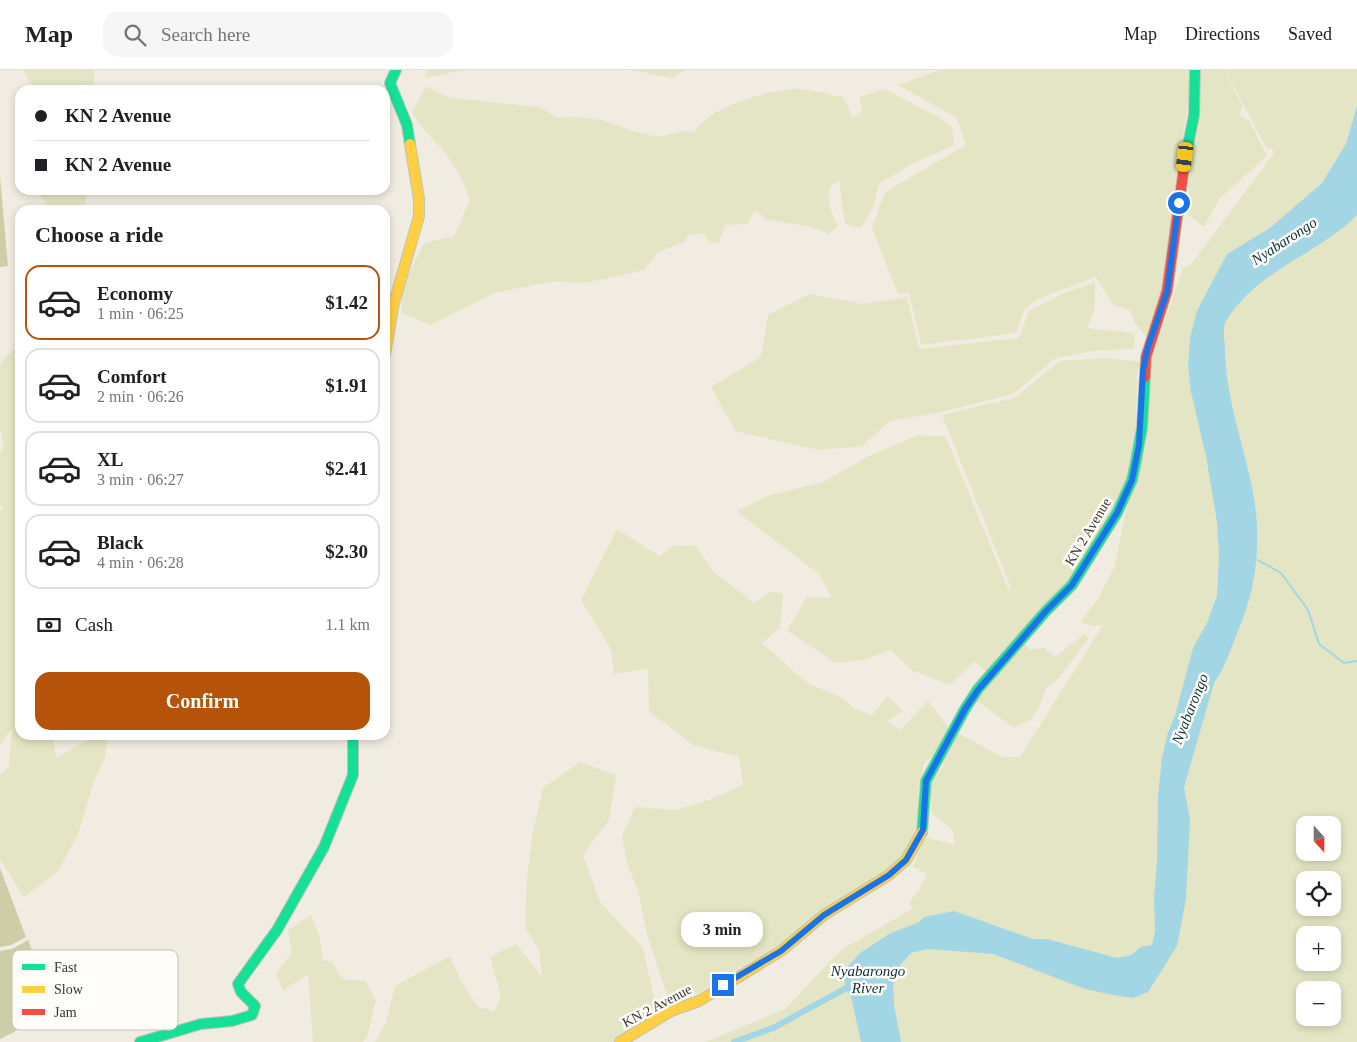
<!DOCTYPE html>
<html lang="en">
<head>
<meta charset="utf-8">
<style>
  :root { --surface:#fff; --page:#f6f6f6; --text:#202124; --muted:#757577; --line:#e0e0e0; --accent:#b45309 }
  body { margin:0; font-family:"Times New Roman",serif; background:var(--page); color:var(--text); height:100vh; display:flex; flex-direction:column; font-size:19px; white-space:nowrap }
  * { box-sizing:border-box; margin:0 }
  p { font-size:16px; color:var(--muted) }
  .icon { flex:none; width:28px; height:28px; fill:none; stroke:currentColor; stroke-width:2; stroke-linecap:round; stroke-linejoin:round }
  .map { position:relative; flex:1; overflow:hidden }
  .panel { position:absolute; left:15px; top:135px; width:375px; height:535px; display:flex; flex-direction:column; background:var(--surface); border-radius:15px; box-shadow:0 2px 8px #0003 }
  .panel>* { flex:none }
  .hud { position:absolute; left:15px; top:15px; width:375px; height:110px; border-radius:15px; box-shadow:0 2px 8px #0003; display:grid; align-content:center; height:110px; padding:0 20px; background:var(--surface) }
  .needle { width:32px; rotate:159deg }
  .tools { position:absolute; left:1296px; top:746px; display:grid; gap:10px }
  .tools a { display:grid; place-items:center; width:45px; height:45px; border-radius:10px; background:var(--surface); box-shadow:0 2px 8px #0003; font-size:25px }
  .end { position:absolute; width:22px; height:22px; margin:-11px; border:6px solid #1a73e8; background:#fff; box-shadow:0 0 0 2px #fff }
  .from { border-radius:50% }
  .bubble { position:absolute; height:35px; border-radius:15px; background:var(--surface); box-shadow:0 2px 8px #0003; font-size:16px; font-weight:800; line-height:35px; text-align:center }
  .car { position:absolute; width:15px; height:30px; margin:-15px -8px; border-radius:6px; box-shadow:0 0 4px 1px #0007; background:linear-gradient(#f5c518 24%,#345 0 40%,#f5c518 0 76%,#345 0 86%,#f5c518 0) }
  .hud b { display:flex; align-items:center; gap:18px; height:48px; font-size:19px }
  .hud b+b { border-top:1px solid var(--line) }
  .hud i { width:12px; height:12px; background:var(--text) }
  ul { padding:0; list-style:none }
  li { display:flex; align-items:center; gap:15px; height:75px; margin:0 10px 8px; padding:0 10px; border:2px solid var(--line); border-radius:15px }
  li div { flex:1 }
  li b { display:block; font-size:19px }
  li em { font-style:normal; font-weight:800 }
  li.selected { border-color:var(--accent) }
  li>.icon { width:45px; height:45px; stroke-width:1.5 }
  h2 { padding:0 20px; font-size:22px; line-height:60px }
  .pay { display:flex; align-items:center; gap:12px; height:55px; padding:0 20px; font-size:19px }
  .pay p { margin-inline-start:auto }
  .button { display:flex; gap:10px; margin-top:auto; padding:10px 20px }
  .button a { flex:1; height:58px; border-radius:15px; background:var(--accent); color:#fff; font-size:20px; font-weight:800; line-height:58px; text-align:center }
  header { display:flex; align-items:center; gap:30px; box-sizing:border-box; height:70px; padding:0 25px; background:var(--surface); border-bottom:1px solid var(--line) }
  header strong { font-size:24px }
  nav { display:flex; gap:28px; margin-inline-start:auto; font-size:18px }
  .search { width:350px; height:45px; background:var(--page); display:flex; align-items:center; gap:12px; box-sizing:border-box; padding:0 18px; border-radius:15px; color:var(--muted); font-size:19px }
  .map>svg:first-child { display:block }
  .green { fill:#e4e5c4; fill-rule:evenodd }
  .forest { fill:#cdcea7 }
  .water { fill:#a2d6e4 }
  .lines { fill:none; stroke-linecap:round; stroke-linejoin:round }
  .stream { stroke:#a2d6e4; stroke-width:2 }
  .canal { stroke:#a2d6e4; stroke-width:6 }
  .fast-casing { stroke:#c3c1b8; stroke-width:12 }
  .slow-casing { stroke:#c3c1b8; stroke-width:12 }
  .jam-casing { stroke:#c3c1b8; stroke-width:12 }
  .fast { stroke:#16e098; stroke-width:10 }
  .slow { stroke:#ffcf43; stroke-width:10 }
  .jam { stroke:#f24e42; stroke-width:10 }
  .route { stroke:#1a73e8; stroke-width:6 }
  .labels { text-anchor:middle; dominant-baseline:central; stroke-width:5; stroke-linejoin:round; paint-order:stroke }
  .street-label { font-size:14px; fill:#38352d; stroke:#fefdf9 }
  .water-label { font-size:15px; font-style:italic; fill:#0a303b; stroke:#fefdf9 }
  .key { fill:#fefdf9; stroke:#c3c1bc; stroke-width:1 }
  .key-label { font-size:14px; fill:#38352d }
</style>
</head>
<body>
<header>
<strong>Map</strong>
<div class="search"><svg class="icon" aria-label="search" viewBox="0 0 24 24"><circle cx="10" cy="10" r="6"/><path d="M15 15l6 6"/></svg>Search here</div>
<nav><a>Map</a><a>Directions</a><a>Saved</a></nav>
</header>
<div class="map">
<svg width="1357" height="972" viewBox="0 0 1357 972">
  <rect width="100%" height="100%" fill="#f0ece1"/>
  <path class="green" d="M23,0h71v20h-59z
    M428,0h36l-40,8z
    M632,0h53l-13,8z
    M940,0h250c1,31 -7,60 -11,91 -8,60 -9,120 -33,176l-12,-15 -4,-12 -17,-5 -17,-28 -58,22 -14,11 -8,23 -95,12 -12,-52 -11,1 -26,-66 13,-36 81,-47 -9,-27 -59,-33z
    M1200,0h24l18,35 -2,10 10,6 17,35 -48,43 -15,28 -16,-12 1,-44 9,-58z
    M1225,0h132v972h-652l80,-33 56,-59 71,-41 -2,-8 9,-11 8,-16 -14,-7 11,-30 31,8 -2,-15 -21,-16 -2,-34 13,-13 3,-15 11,-19 46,24h17l83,-132 -10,1 -13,-4 18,-23 17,-33 7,-38 17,-68 9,-89 35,-104 7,-1 84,-113 -3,-5 -4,1zM1305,755h27v27h-27zM1305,810h27v28h-27zM1305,865h27v27h-27zM1305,920h27v28h-27z
    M426,17l25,11 89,9 17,11 16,-1 29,3 31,11 26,6 24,-6 11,1c17,-26 72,-42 103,-43 15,0 31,6 46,8l10,21 10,-7 -4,-14 25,-8 51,26 17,12 2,18 -44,20 -31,19 -6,24 -12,20 -16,-4 -6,-43 -8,4c-6,14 0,28 7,41l-9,8 -22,-8 -39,-6 -13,-9 -8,13 -22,1 -6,17 -10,1 -5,-10 -16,2 -4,7 -26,10 -13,18 -60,13 -32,-2 -58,12 -65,32 -28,-12c-3,-25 11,-48 22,-70l30,-7 16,-36c-7,-19 -15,-36 -28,-51 -13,-15 -20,-19 -30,-37z
    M33,120h53l-1,20h-42l3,-8z
    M1095,212v27l-8,19 48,5 -1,16 -43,2 -35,7 -43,36 -76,19 -47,8 -28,25 -44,4 -83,-19 -24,-44 50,-30 7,-42 42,-21 53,10 44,-7 12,52 100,-11 10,-27 33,-17z
    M20,275v390h32l4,22 33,-17 19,-5 -3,22 -11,24 -16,53 -20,37 -34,26 -24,-37v-85l9,-9 3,-38 -12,17v-234l3,-3 -3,-5v-48l4,-10 -4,-16v-64l5,-8z
    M1107,288l33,4 -3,13 -1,60 -8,42 -16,35 -39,62 -16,20 -34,34 1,3 -35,42 -15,-11 -24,23 -39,-15 -20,-20 -27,10 -29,3 -48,-33 20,-33 25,1 -12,-23 -84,-64 31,-15 56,-14 46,-26 49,-21 28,2 63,154 1,-6 -68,-170 72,-17 46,-37z
    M617,459l42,27 14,-10 22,-1 18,26 40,32 20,-12 10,3 -3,34 -18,15 45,40 34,14 14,12 17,6 16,-19 15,15 -15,10 12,9 28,-29 21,27 -13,25 -11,9 -7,26 2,41 -10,21 -18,18 -48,29 -59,45 -62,35 -22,15 -32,10 -22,-68 -9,-43 -11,-28 -5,-27 13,-29 41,3 33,-10 34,-15 -4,-28 -46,-12 -44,-34 -1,-42 -34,5 -3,-25 -30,-49z
    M1086,563l2,6 -28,38 -14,11 -6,17 -10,15 -16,8 -38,-28 48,-57 6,7 14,-2 11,9z
    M580,692l36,13 -7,45 -26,35 17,47 43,46 14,64 -31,20 -11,10h-240l11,-20 9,-36 55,-30 10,23 18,28 17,4 6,-15 -11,-39 26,-13 26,33 -3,-27 -14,-23 2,-47 5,-44 11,-48z
    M311,845l9,23 3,22 9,2 10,17 23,2 11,19 -9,37 -4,5h-50l-5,-68 -25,17 -7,-18 16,-21 -4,-22z"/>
  <path class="forest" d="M0,107l8,89 -8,1z
    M0,798l26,69 -15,8 -11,2z
    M28,870l24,63 -38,29 -14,7v-88l12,-2z"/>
  <path class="water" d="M1357,36v109c-40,40 -100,55 -131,106 -4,7 -1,21 -1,30 1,48 19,94 28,141 9,50 4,97 -17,144 -7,17 -11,32 -22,47l-30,104 6,33 -4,79 -9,47 -29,46 -15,6 -20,-3 -28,-6 -92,-35 -65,-5 -17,4 -10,11 -8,16 1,25 7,37h-40l-10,-45 -5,-7 -3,-18 17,-19 29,-19 30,-12 5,-5 30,-6 79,28h14l70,19 14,-3 10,-8 11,-2 3,-14 -1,-34 3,-35 1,-66 4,-38 6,-26 7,-16 18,-68 14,-25 10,-27 2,-40 -2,-34 -11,-66 -15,-64 -3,-26 2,-28 7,-27 30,-57 43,-26 52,-45 24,-39z"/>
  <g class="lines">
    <path class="stream" d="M1258,490l23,13 27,37 11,34 25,19 13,-2"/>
    <path class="canal" d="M734,972l39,-14 79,-43"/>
    <g class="fast-casing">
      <path id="fast" d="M396,0l-6,13 17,42 3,19
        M1185,90l9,-45 1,-45
        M922,762l4,-51 39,-72 13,-20 68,-78 26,-26 45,-72 15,-33 3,-14 7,-38 3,-51
        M140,972l61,-18 31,-3 20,-6 3,-9 -14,-14 -3,-8 39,-54 47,-83 29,-72v-40"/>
    </g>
    <g class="slow-casing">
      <path id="slow" d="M385,284l9,-51 25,-87v-17l-9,-55
        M620,972l51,-31 28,-10 82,-50 43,-36 65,-40 17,-15 16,-28"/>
    </g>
    <g class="jam-casing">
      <path id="jam" d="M1145,307l1,-20 21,-66 18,-131"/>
    </g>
    <use href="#fast" class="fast"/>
    <use href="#slow" class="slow"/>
    <use href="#jam" class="jam"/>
  </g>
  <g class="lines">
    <path class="route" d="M723,915l58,-34 43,-36 65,-40 17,-15 17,-30 3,-49 39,-72 13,-19 68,-79 26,-26 45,-72 15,-33 7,-35 4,-75 5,-23 19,-55 12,-89"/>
  </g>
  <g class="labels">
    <g class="street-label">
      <text transform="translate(1088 462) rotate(-59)">KN 2 Avenue</text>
      <text transform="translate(657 936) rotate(-28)">KN 2 Avenue</text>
    </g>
    <g class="water-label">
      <text transform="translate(1284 171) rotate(-33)">Nyabarongo</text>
      <text transform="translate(1190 639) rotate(-68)">Nyabarongo</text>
      <text x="868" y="901">Nyabarongo<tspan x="868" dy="17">River</tspan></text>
    </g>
  </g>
  <rect x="12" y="880" width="166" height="80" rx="8" class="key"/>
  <rect x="22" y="894" width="23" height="6" fill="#16e098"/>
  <rect x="22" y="916" width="23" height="7" fill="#ffcf43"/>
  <rect x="22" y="939" width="23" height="6" fill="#f24e42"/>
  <g class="key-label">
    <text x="54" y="902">Fast</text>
    <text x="54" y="924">Slow</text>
    <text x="54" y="947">Jam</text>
  </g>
</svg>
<div class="tools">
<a><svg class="needle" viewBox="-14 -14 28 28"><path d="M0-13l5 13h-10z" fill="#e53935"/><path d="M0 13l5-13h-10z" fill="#757577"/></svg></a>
<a><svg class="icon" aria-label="locate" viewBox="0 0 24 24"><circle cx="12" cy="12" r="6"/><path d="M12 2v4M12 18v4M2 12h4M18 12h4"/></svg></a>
<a>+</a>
<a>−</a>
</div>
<i class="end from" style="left:1179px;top:133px"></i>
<i class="end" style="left:723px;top:915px"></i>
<div class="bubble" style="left:681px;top:842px;width:82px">3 min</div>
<i class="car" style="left:1185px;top:87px;rotate:187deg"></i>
<div class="hud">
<b><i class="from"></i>KN 2 Avenue</b>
<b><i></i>KN 2 Avenue</b>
</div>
<section class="panel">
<h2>Choose a ride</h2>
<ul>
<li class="selected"><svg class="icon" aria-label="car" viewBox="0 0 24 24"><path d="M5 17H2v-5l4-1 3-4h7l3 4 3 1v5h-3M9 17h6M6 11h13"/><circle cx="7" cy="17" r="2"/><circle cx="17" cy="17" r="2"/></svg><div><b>Economy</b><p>1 min · 06:25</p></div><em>$1.42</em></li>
<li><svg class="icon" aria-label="car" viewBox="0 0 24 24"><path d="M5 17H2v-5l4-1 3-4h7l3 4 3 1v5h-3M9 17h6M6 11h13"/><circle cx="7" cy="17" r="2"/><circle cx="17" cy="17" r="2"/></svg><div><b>Comfort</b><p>2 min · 06:26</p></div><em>$1.91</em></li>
<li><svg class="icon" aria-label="car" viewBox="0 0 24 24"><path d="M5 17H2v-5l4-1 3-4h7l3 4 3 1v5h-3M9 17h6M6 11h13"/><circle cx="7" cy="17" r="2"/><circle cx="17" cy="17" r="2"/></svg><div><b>XL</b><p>3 min · 06:27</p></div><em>$2.41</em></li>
<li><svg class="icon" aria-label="car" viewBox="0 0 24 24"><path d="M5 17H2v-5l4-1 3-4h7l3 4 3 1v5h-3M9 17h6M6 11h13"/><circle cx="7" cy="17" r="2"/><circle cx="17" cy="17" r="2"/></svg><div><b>Black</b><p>4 min · 06:28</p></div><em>$2.30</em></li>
</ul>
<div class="pay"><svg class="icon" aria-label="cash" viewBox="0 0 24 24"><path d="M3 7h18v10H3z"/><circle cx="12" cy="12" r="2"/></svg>Cash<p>1.1 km</p></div>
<div class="button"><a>Confirm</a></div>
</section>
</div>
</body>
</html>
